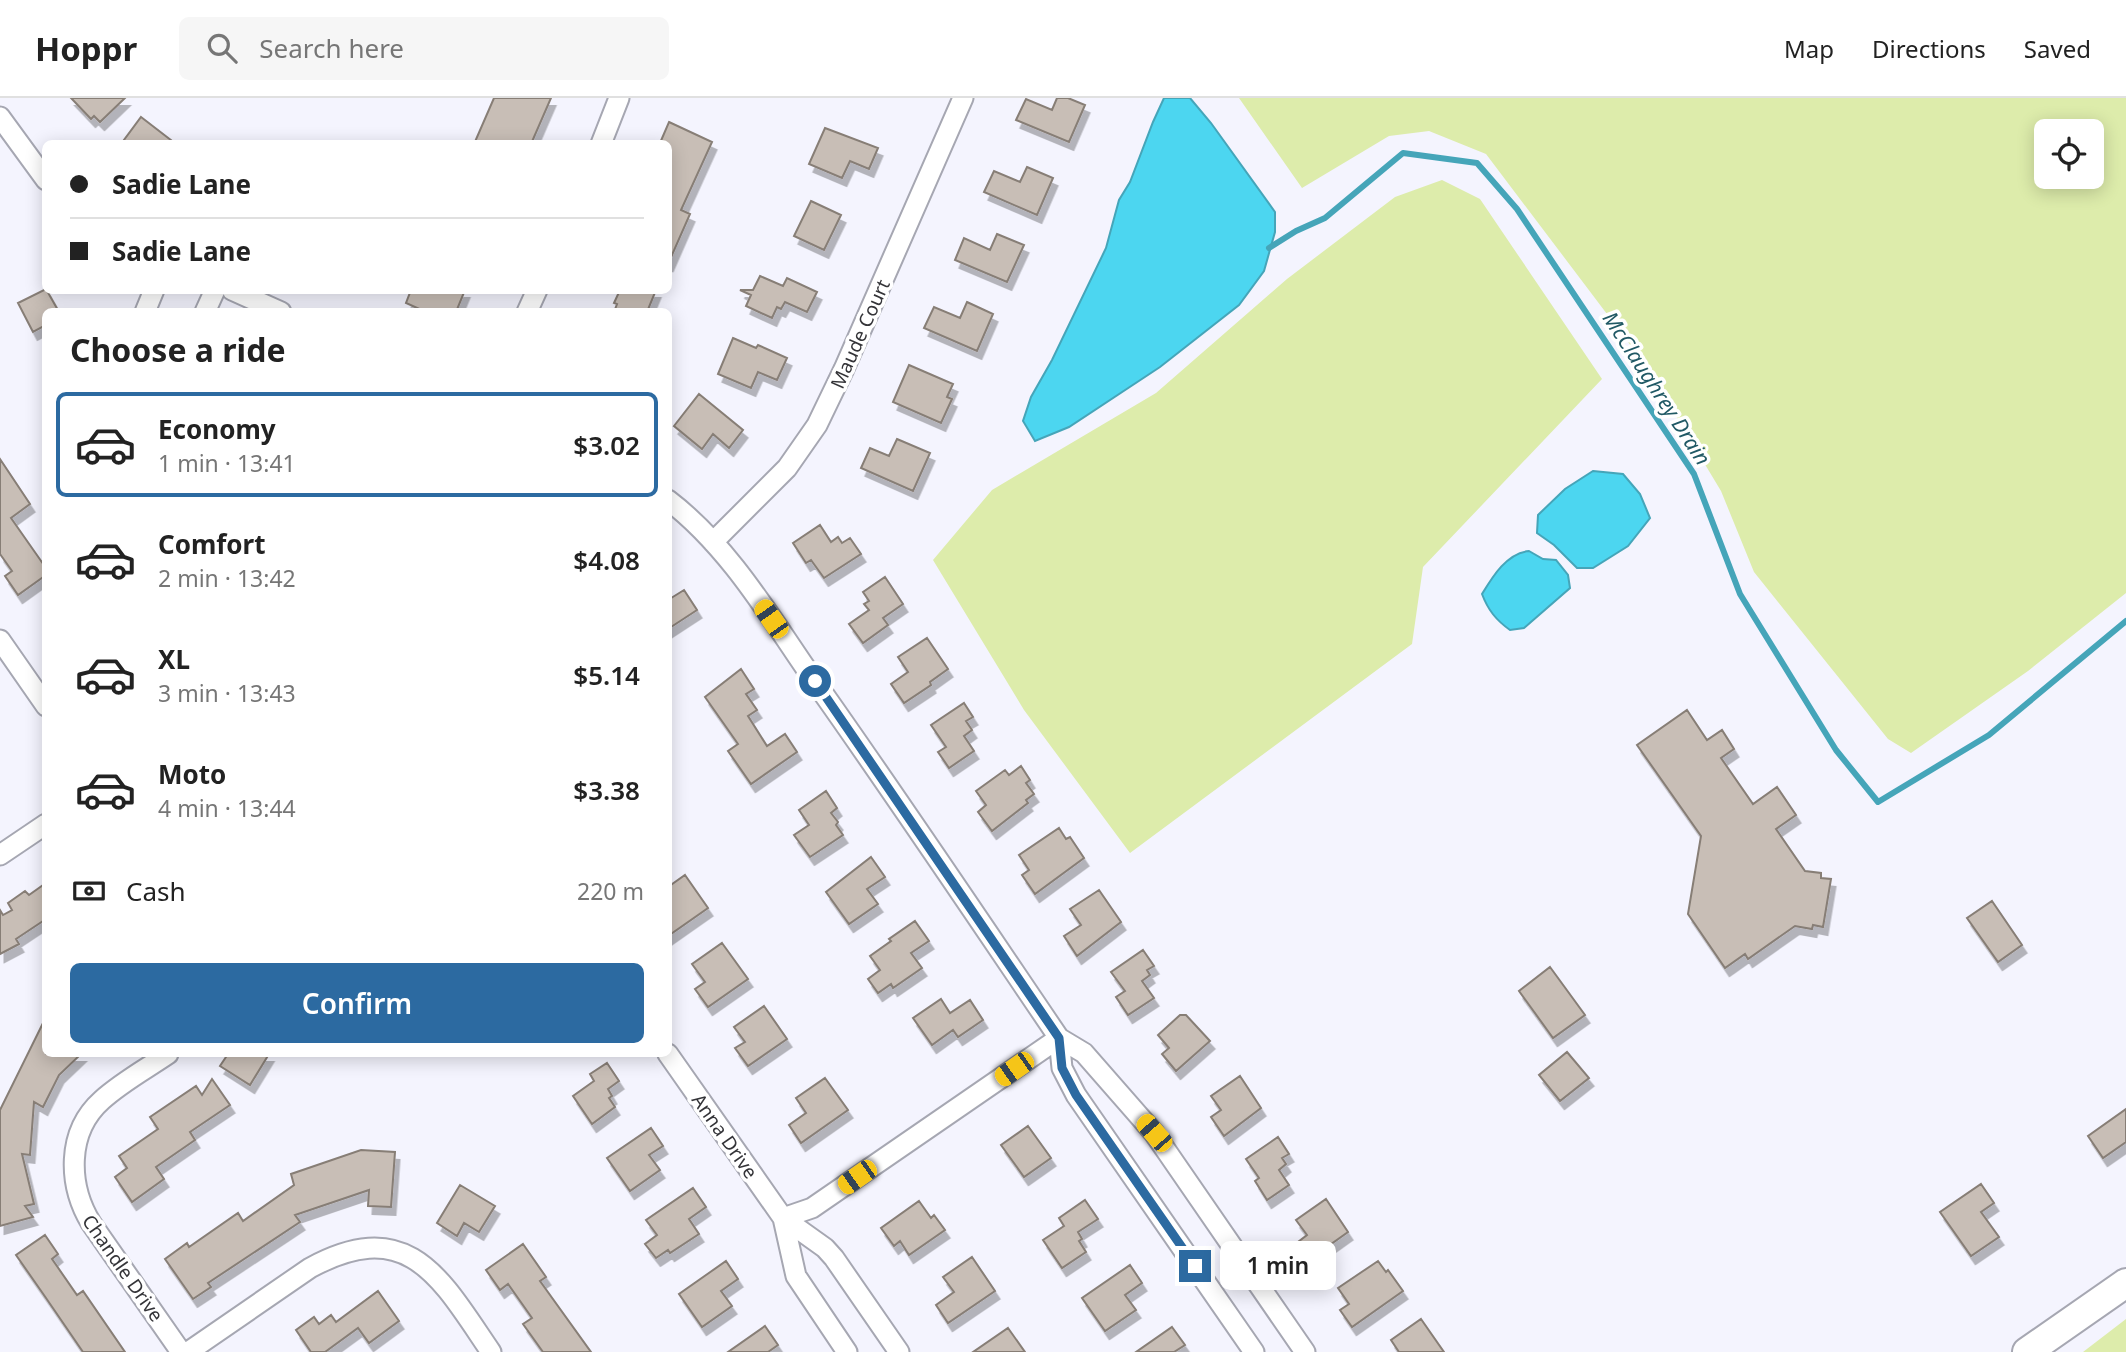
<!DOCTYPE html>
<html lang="en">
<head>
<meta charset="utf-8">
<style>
  :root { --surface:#fff; --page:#f6f6f6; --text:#222; --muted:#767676; --line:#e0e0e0; --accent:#2c6aa1 }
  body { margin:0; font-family:"Noto Sans",sans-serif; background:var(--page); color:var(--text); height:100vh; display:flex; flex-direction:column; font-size:26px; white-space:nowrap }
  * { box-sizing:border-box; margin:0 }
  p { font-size:23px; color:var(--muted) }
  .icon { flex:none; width:38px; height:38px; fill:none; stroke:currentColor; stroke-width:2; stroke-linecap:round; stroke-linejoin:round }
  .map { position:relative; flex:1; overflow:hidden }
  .drawer { position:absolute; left:42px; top:210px; width:630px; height:749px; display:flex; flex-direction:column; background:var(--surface); border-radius:10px; box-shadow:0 4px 18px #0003 }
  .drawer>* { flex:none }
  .hud { position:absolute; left:42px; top:42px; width:630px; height:154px; border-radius:10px; box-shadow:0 4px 18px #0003; display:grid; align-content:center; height:154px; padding:0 28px; background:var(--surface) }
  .buttons { position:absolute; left:2034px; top:21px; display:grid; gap:14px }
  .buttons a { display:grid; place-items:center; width:70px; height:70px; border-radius:10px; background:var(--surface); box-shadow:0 4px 18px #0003; font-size:35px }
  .end { position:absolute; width:32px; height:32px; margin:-16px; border:9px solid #2c6aa1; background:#fff; box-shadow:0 0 0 4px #fff }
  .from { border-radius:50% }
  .bubble { position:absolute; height:49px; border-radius:10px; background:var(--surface); box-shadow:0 4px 18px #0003; font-size:23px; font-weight:600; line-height:49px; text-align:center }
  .car { position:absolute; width:21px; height:42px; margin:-21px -10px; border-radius:9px; box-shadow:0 0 5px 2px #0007; background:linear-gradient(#f5c518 24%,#345 0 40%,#f5c518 0 76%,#345 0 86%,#f5c518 0) }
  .hud b { display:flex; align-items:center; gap:24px; height:66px; font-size:26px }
  .hud b+b { border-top:2px solid var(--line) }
  .hud i { width:18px; height:18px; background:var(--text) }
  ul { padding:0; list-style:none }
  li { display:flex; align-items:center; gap:21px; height:105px; margin:0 14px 10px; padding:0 14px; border:4px solid transparent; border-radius:10px }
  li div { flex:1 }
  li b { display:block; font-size:26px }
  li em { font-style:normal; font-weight:600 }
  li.selected { border-color:var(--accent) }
  li>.icon { width:63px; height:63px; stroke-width:1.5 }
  h2 { padding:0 28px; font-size:32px; line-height:84px }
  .pay { display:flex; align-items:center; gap:18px; height:77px; padding:0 28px; font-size:26px }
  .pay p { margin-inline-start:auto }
  .primary-button { display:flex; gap:14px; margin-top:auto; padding:14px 28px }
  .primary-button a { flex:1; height:80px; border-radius:10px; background:var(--accent); color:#fff; font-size:28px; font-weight:600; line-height:80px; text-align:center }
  header { display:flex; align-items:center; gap:42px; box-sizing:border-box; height:98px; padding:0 35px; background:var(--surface); border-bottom:2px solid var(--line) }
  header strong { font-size:33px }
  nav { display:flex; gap:38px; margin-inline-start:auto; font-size:24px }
  .search { width:490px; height:63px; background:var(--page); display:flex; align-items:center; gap:18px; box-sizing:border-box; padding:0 24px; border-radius:10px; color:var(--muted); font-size:26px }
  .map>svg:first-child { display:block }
  .green { fill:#ddecab; fill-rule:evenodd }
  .water { fill:#4cd6f0; stroke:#45a5b9; stroke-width:2 }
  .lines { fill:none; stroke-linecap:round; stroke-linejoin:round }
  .stream { stroke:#45a5b9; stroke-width:6 }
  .building { fill:#c8beb6; stroke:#877e76; stroke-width:2; filter:url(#shadow) }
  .minor-casing { stroke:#a6a7b2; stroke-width:23 }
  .secondary-casing { stroke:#a6a7b2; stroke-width:32 }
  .minor { stroke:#fff; stroke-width:19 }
  .secondary { stroke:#fff; stroke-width:28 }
  .route { stroke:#2c6aa1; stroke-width:9 }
  .labels { text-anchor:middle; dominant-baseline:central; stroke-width:7; stroke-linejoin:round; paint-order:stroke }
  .street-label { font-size:19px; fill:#343438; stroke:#fff }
  .water-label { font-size:21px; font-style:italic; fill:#215965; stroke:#fff }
</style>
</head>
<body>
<header>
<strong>Hoppr</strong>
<div class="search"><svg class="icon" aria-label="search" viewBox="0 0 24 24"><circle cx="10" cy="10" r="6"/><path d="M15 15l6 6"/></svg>Search here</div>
<nav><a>Map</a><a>Directions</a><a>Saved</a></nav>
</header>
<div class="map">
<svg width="2126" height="1254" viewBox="0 0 2126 1254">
  <defs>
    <filter id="shadow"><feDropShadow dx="4.5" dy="8" stdDeviation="0" flood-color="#0004"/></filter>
  </defs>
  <rect width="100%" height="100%" fill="#f4f4fe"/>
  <path class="green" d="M1239,0h887v495l-98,78 -117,82 -23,-14 -134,-167 -33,-81 -77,-128 -158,-209 -57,-23 -40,5 -87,52zM2046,33h45v46h-45z
    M1442,82l38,19 122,180 -179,188 -11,77 -282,209 -106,-143 -91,-150 59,-70 164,-97 131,-114 108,-82z
    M2126,1221v33h-43z"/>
  <path class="water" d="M1164,0h26l21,25 64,89v20l-11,39 -25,34 -79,62 -91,60 -34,14 -12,-20 8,-24 21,-37 54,-112 13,-48 11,-18 23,-60z
    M1593,373l30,3 17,20 10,24 -22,28 -35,22h-16l-23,-23 -17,-12 1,-18 27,-26z
    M1529,453l14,8 13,1 12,15 2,13 -46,40 -14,2c-14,-10 -22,-20 -28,-36 11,-18 25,-41 47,-43z"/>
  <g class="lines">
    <path class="stream" d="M1269,150l27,-17 29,-13 78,-65 74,10 40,46 177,265 46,120 96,156 42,52 111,-67 137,-114"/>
  </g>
  <path class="building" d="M71,0h54l-25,24 -6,-6 -3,3z
    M494,0h57l-20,46h-57z
    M1057,0h11l17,7 -16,37 -53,-22 10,-21 26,11z
    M141,19l35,27h-55z
    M669,24l43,20 -31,68 9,4 -22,50v-120l-8,-1z
    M825,30l53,20 -9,21 -19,-8 -8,17 -33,-14z
    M1027,69l26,11 -16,37 -53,-23 10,-21 26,11z
    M811,103l30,14 -17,35 -30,-14z
    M997,136l27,11 -17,37 -52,-22 9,-22 26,12z
    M760,178l23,10 4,-8 30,14 -10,20 -22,-10 -4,7 -4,-2 -5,11 -26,-12 5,-11 -11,-5h13z
    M46,191l13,23h-13v13l-13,7 -15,-29z
    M411,192h54l-9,22h-30l-20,-9z
    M620,192h36l-9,22h-33l3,-8 -3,-1z
    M967,204l26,12 -16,37 -53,-23 10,-21 26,11z
    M733,240l23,10 2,-3 29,13 -10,22 -19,-8 -7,16 -33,-14z
    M909,267l44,19 -6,13 5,2 -11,24 -48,-21z
    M699,296l44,36 -14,18 -16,-14 -11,15 -28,-23z
    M897,341l33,14 -17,38 -52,-23 9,-20 19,8z
    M0,361l30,45 -19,14 35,50v7l-28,20 -13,-19 7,-5 -12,-17z
    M820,427l11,17 7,-5 4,6 8,-5 11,16 -37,24 -13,-18 -5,3 -13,-20z
    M885,479l18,27 -20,14 5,7 -25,18 -14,-19 20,-14 -5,-6 5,-3 -6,-9z
    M684,492l13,20 -29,19v-29z
    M927,540l21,31 -18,13 1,3 -27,18 -13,-19 17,-12 -10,-15z
    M741,571l13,20 -8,5 11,16 -9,6 19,30 18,-12 12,18 -46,32 -23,-33 10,-7 -33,-47z
    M964,605l9,14 -7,4 6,9 -8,6 10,15 -25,17 -11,-16 8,-5 -15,-22z
    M1687,612l20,30 15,-10 12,19 -13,9 32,46 24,-17 19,28 -20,14 29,42 16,2v5l10,1 -8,48 -10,-2 -1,4 -17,-3 -47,33 -3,-5 -20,14 -37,-54 13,-78 -64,-91z
    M1021,668l9,14 -4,3 8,11 -8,6 2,3 -36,28 -14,-19 8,-7 -10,-14 29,-21 4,5z
    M826,693l11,17 -6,5 7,9 -2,3 7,10 -33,22 -16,-22 15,-10 -10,-15z
    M1059,730l7,11 4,-2 14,21 -49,36 -13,-19 7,-5 -10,-15z
    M871,759l14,20 -18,12 11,15 -29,20 -23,-32z
    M685,777l23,33 -40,28v-49z
    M46,785v36l-30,20 3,5 -19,10v-44l3,5 9,-5 -4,-7 17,-12 4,4z
    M1099,792l22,32 -44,34 -13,-20 17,-11 -11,-16z
    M1992,803l30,44 -24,17 -31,-44z
    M915,823l14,20 -18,12 11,15 -29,20 -2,-4 -13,9 -10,-14 12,-9 -10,-14 21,-15 -2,-2z
    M722,845l26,36 -40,28 -13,-18 10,-7 -13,-18z
    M1143,852l11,16 -7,4 3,5 -8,6 12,17 -26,17 -12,-18 9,-6 -14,-19z
    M1550,869l35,48 -32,23 -34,-47z
    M941,901l9,14 20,-13 13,20 -25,17 -5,-7 -21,15 -19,-27z
    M764,908l23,33 -39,27 -13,-18 10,-6 -11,-15z
    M1180,917h6l24,26 -34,30 -14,-17 7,-6 -11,-13z
    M46,919v37h35l-22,21 -16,32 -9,-5 -4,53 -8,-1 12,50 -9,2 8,11 -33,9v-116z
    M1567,954l22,26 -29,23 -21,-26z
    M228,956h41l-19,31 -30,-19z
    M607,965l12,18 -11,8 4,7 -3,2 6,9 -23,17 -19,-28 21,-15 -4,-7z
    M1240,978l21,32 -37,28 -13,-19 10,-7 -10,-14z
    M825,980l23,32 -47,33 -12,-18 17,-12 -10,-15z
    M212,981l18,26 -40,27 5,8 -39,27 8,12 -32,23 -17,-25 12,-9 -8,-12 39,-27 -8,-12 46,-31 6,9z
    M2126,1011v33l-23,16 -15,-22z
    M1028,1028l23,32 -27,19 -23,-32z
    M651,1030l12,18 -14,9 11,15 -30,21 -23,-33z
    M1278,1039l11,17 -7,4 4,6 -7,6 10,15 -22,15 -12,-19 4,-3 -13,-19z
    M361,1052l34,2 -4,55 -23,-1 1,-16 -74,25 5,7 -92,61 3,4 -18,12 -28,-40 22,-16 2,4 49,-34 5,8 51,-36 -3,-11z
    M1981,1086l13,19 -13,9 18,25 -28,19 -31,-44z
    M460,1087l35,21 -16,26 -15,-9 -7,13 -20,-13z
    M693,1090l13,19 -17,12 10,15 -29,19 -2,-3 -12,8 -11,-14 12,-9 -11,-15z
    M1326,1101l22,33 -38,27 -12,-17 9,-7 -11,-15z
    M1085,1102l13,19 -20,13 4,7 -3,2 7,11 -24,16 -19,-28 21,-14 -5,-8z
    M919,1103l12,17 3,-3 11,15 -36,25 -9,-14 -6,5 -13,-18z
    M45,1137l13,19 -6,5 25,36 6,-4 42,61h-42l-37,-54 -30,-43z
    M523,1146l23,33 -6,4 51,71h-48l-20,-28 9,-6 -24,-34 -8,6 -14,-20z
    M972,1159l23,34 -47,32 -12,-18 18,-13 -11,-15z
    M726,1163l12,18 -17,12 11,15 -30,21 -23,-33z
    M1378,1163l8,11 2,-2 15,21 -51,36 -12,-17 9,-6 -11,-16z
    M1130,1167l12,18 -17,12 11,15 -31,21 -23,-33z
    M378,1193l21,30 -30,22 -11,-15 -33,24h-14l-15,-22 18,-13 5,7 12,-9 5,7z
    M1421,1221l23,33h-45l-8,-12z
    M765,1228l13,19 -10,7h-40z
    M1172,1229l13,18 -11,7h-38z
    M1008,1230l17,24h-52z"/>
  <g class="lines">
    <g class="minor-casing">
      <path id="minor" d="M0,19l46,63
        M601,46l18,-46
        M232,192l49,22
        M145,214l9,-22
        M205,214l10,-22
        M527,214l10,-22
        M668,402c63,48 105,122 150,186 82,116 161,234 241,352l25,15 70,80 151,219
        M713,444l74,-74 30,-43 27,-56 119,-271
        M0,542l46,66
        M0,757l46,-31
        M1059,940l3,30 14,27 178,257
        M168,956c-22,15 -46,28 -66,46 -36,32 -34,85 -11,123l90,129
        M668,956l115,164 42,30 9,10 65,94
        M783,1120l29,-10 247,-170
        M783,1120l13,58 51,76
        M188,1254l122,-84c99,-54 131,11 181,84"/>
    </g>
    <g class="secondary-casing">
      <path id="secondary" d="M2027,1254l99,-69"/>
    </g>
    <use href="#minor" class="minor"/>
    <use href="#secondary" class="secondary"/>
  </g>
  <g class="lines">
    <path class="route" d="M815,583l244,357 3,30 14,27 119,171"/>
  </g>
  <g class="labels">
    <g class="street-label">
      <text transform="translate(860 236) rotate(-66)">Maude Court</text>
      <text transform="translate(725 1038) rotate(55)">Anna Drive</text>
      <text transform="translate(123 1170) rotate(55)">Chandle Drive</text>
    </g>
    <g class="water-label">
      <text transform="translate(1657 290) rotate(57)">McClaughrey Drain</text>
    </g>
  </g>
</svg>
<div class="buttons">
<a><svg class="icon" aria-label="locate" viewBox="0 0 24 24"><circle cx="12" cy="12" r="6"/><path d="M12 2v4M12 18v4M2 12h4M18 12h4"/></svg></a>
</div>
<i class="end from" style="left:815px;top:583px"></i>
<i class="end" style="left:1195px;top:1168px"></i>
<div class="bubble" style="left:1220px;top:1143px;width:116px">1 min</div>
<i class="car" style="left:771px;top:521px;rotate:325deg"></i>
<i class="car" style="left:1014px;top:971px;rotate:235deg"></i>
<i class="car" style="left:1154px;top:1035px;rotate:319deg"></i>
<i class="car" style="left:857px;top:1079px;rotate:235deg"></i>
<div class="hud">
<b><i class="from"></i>Sadie Lane</b>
<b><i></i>Sadie Lane</b>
</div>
<section class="drawer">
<h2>Choose a ride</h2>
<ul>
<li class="selected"><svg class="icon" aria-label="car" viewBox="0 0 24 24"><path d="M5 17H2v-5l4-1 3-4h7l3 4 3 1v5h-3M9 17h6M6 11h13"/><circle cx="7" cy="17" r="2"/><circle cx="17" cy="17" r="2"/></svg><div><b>Economy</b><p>1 min · 13:41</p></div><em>$3.02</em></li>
<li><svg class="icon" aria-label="car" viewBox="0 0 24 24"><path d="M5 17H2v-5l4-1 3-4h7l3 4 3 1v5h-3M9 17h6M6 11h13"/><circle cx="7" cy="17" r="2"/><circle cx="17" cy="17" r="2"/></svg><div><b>Comfort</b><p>2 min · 13:42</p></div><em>$4.08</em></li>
<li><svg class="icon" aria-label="car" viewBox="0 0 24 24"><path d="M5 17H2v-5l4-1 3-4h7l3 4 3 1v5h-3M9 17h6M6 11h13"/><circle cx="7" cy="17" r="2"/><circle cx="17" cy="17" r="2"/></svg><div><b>XL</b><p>3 min · 13:43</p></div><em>$5.14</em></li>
<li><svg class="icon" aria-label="car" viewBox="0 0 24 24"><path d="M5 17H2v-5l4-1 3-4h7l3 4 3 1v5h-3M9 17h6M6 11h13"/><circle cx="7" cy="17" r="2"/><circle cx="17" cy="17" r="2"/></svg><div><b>Moto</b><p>4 min · 13:44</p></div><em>$3.38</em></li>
</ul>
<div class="pay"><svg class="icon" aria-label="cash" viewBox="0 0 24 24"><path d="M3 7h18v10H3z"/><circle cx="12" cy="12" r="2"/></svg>Cash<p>220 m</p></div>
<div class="primary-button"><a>Confirm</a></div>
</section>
</div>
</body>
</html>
